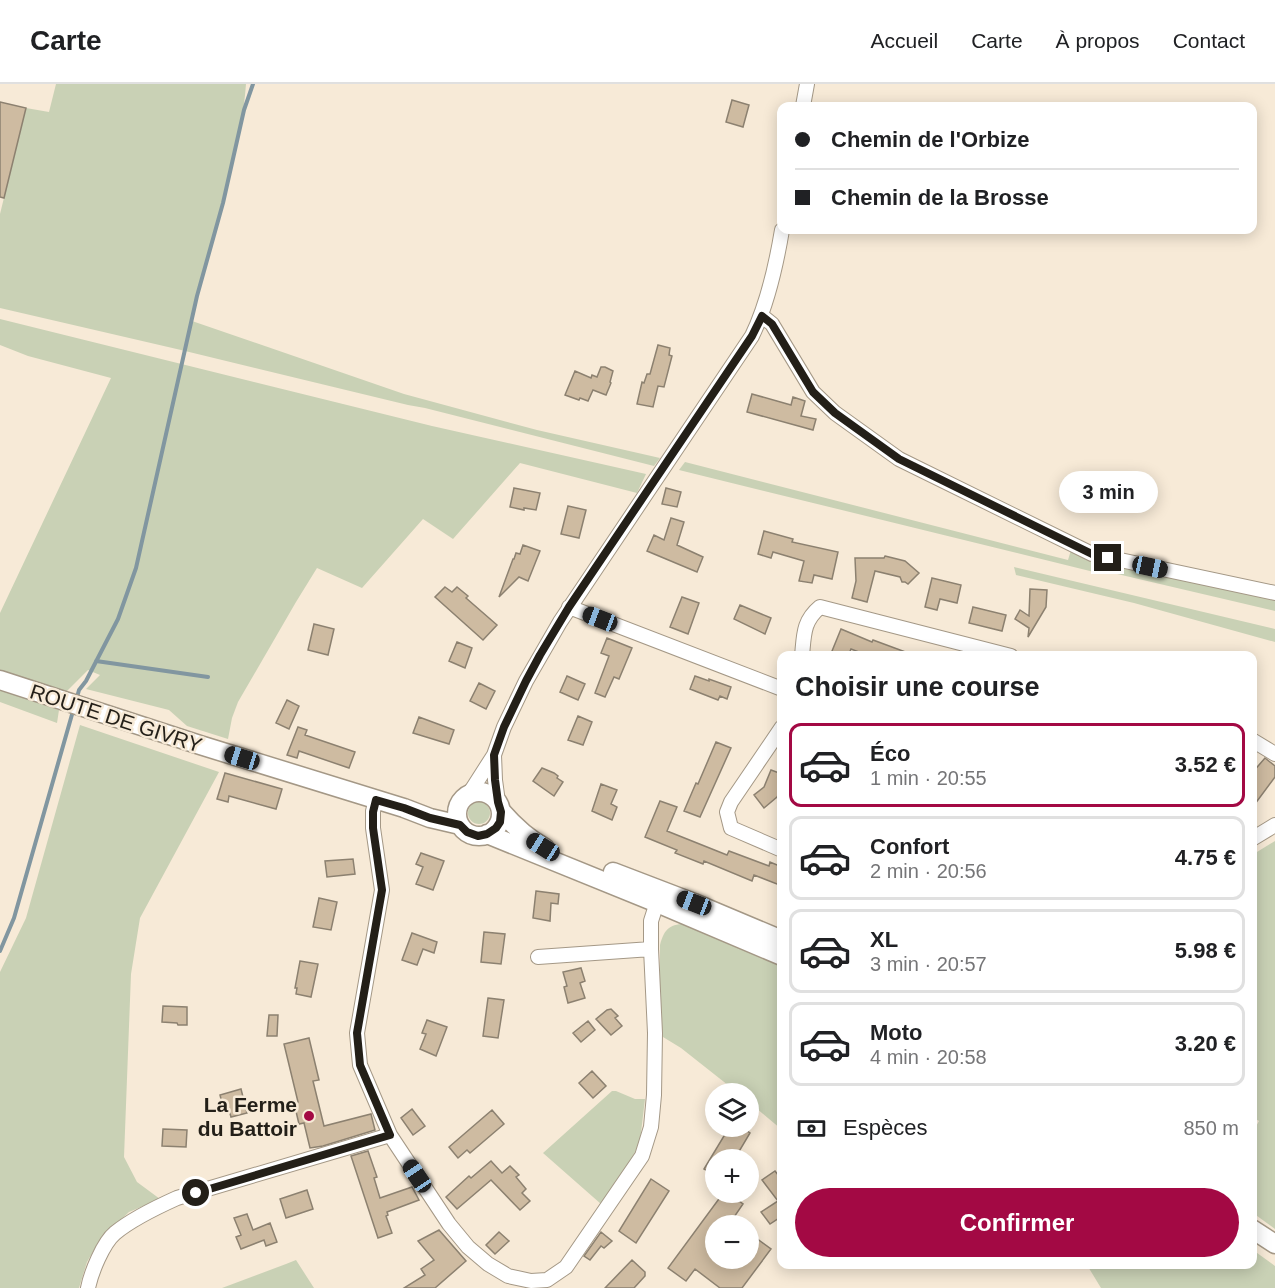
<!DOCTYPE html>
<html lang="fr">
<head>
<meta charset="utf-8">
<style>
  :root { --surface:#fff; --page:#f6f6f6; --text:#202124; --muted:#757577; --line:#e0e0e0; --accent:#a30944 }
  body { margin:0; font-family:Arial,sans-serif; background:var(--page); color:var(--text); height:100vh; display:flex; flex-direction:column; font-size:22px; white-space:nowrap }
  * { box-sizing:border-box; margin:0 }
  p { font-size:20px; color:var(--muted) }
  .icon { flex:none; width:33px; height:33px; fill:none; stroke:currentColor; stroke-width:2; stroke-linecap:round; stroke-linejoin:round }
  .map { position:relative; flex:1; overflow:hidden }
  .drawer { position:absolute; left:777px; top:567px; width:480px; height:618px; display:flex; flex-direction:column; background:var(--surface); border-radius:12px; box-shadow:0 3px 15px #0003 }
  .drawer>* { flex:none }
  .hud { position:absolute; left:777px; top:18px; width:480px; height:132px; border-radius:12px; box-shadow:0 3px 15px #0003; display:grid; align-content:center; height:132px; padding:0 18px; background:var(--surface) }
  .fabs { position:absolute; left:705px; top:999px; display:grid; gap:12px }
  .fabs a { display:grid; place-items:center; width:54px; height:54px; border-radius:50%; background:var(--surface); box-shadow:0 3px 15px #0003; font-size:30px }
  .end { position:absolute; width:27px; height:27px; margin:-14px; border:8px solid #231f18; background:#fff; box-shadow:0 0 0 3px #fff }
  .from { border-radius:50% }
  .bubble { position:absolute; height:42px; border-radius:21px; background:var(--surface); box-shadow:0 3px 15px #0003; font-size:20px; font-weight:700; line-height:42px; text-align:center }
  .car { position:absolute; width:18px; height:36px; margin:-18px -9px; border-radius:8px; box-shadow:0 0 4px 2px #0007; background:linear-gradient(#222 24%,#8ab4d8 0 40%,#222 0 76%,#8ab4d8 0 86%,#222 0) }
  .hud b { display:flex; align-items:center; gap:21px; height:57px; font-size:22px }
  .hud b+b { border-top:2px solid var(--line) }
  .hud i { width:15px; height:15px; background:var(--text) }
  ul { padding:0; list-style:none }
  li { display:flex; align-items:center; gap:18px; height:84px; margin:0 12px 9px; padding:0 6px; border:3px solid var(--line); border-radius:12px }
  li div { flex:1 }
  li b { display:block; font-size:22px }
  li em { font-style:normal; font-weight:700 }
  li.selected { border-color:var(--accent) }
  li>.icon { width:54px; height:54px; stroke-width:1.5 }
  h2 { padding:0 18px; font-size:27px; line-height:72px }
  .pay { display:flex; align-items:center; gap:15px; height:66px; padding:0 18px; font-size:22px }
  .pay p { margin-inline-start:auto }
  .button { display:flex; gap:12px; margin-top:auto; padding:12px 18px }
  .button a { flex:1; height:69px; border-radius:36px; background:var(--accent); color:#fff; font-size:24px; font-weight:700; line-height:69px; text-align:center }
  header { display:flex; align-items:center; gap:36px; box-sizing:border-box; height:84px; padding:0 30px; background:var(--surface); border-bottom:2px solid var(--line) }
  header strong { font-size:28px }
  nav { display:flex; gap:33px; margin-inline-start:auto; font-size:21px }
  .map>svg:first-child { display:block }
  .green { fill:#c9d1b5 }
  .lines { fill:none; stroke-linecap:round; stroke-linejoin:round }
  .stream { stroke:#8196a0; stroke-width:4 }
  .building { fill:#cebba1; stroke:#8c8170; stroke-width:1.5 }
  .minor-casing { stroke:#a49886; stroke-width:16 }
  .major-casing { stroke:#a49886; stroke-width:21 }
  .minor { stroke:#fff; stroke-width:14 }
  .major { stroke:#fff; stroke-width:18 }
  .route { stroke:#231f18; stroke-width:8 }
  .poi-dot { fill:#a30944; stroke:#f7ead7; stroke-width:2 }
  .labels { text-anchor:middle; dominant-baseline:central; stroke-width:5; stroke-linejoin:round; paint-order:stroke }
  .street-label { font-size:21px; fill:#231f18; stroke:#f7ead7 }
  .poi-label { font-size:21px; font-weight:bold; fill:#231f18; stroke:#f7ead7; text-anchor:end }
</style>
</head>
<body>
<header>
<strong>Carte</strong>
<nav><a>Accueil</a><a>Carte</a><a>À propos</a><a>Contact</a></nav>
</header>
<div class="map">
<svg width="1275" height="1204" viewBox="0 0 1275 1204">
  <rect width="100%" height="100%" fill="#f7ead7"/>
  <path class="green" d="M56,0h190c-6,81 -38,158 -54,237l212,73 133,36 123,28 -6,8 -229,-58 -17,-3 -227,-55 -181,-42v-94l26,-106 23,4z
    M0,235l432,107 214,48 -9,19 -117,-30 -67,76 -30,-20 -61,69 -45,-20 -21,34 -58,100 -6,16 -4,21 -41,-13 -18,-16 -83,-21 14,-14 -12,-5 -22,22 -66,-20v-59l111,-235 -83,-22 -28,-11z
    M685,378l383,98 3,-10 28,10 -1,13 -419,-103z
    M1113,480l162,33v14l-162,-38z
    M1014,483l261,62v13l-141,-39 -118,-28z
    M0,606l59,20 -2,13 -57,-21z
    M80,641l139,47 -79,146 -9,56 -7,183 13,25 23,17 -31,13 -30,29 -12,21 -8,26h-79v-316l26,-54z
    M468 729a11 11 0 1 1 22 0a11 11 0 1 1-22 0Z
    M1275,757v388l-22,-16v-81l6,-11 -7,-4v-262z
    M688,839l93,40v166l-32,-27 -1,-8 -10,-1 -57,-45 -18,-11 -3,-8v-84c5,-18 10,-20 28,-22z
    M612,1007h4l19,8h10l-5,42 -10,22 -29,41 -58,-51z
    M1253,1166l22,16v22h-174l-14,-23 165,-1z
    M296,1176l18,28h-92l64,-24z"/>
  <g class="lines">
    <path class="stream" d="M96,577l112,16
      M76,617l3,-11 7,-9 32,-62 18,-51 61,-272 26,-93 21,-93 9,-26
      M0,867l14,-33 59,-207"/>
  </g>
  <path class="building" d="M732,16l17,5 -6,22 -17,-5z
    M0,18l26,6 -22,90 -4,-1z
    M658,261l12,3 -1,7 3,1 -8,31 -6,-1 -5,21 -16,-3 5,-22 2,1 3,-9h3z
    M601,283h4l8,4 -3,11 1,1 -5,12 -13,-5 -5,11 -8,-3 -1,2 -14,-5 10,-24 16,7 1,-3 5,2z
    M752,310l39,11 2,-8 12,4 -4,15 15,3 -3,11 -66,-18z
    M514,404l26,5 -4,17 -12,-2v2l-14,-3z
    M666,404l15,4 -4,15 -15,-3z
    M568,422l18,4 -7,28 -18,-4z
    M671,434l13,4 -7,23 26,12 -6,15 -50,-21 7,-16 10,5z
    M764,447l29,8 -1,3 46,10 -6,27 -18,-4 -2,8 -13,-2 5,-20 -31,-9 -2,6 -13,-4z
    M523,461l17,6 -12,30 -9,-4 -20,20 14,-38h1l2,-6 4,1z
    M885,472l20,5 14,12 -11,11 -3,-2h-3l-2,-5 -25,-6 -8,31 -15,-4 4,-17 -1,-23h29z
    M932,494l29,7 -4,18 -17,-4 -3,11 -12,-3z
    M445,503l7,5 5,-5 11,9 -2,2 31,27 -14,15 -48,-43z
    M1030,505l17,1 -1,17 -18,30 1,-9 -14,-9 5,-9 9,6z
    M682,513l17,6 -11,31 -18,-7z
    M740,521l31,13 -6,16 -31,-15z
    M973,523l33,8 -4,16 -33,-8z
    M314,540l20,5 -6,26 -20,-5z
    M841,545l31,13 1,-2 38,14v2h-42l-18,-7 -3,7h-18z
    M607,554l25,10 -13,31 -5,-2 -9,20 -10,-4 14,-37 -8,-3z
    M457,558l15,6 -7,20 -16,-7z
    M567,592l18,8 -7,16 -18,-8z
    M695,592l14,5v-2l22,8 -4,12 -7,-3 -2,4 -28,-11z
    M479,599l16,8 -9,18 -16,-8z
    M287,616l12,6 -10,23 -13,-6z
    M578,632l14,6 -9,23 -15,-5z
    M419,633l35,13 -5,14 -36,-11z
    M298,643l9,3 -2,5 50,17 -6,16 -50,-17 -2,7 -10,-3z
    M716,658l15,6 -31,69 -16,-6 12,-28 2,1z
    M1265,674l10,8v11l-23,31v-35z
    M542,684l12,5 4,3 -1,2 6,4 -9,14 -21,-15z
    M771,686l11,4v13l-5,10 -13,11 -10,-13 10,-8z
    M225,689l57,16 -6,20 -47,-13 -1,6 -11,-3z
    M601,700l16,6 -6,14 6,3 -5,13 -20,-9z
    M660,717l17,6 -10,24 60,24 2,-4 40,15 1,-4 12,5v19l-28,-11 -2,6 -48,-20 -1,3 -28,-11 2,-3 -32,-13z
    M421,769l23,8 -11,29 -17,-6 7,-17 -7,-3z
    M353,775l2,15 -28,3 -2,-16z
    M536,807l23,3 -1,10 -7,-1 -1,18 -17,-3z
    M319,814l18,4 -6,28 -18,-3z
    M484,848l21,2 -4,30 -20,-2z
    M412,849l25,9 -3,11 -11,-4 -6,16 -15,-5z
    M300,877l18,3 -7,33 -15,-3 1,-6h-2z
    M581,884l4,13 -5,2 5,15 -17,5 -4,-16 3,-1 -4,-14z
    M488,914l16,2 -6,38 -15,-2z
    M163,922l24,1v18h-9l-1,-2 -15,-1z
    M611,925l7,7 -3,2 7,8 -11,9 -15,-16 11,-9z
    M269,931h9l-1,21h-10z
    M427,936l20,7 -11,29 -16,-7 6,-15 -4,-1z
    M588,937l7,9 -14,12 -8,-9z
    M309,954l10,42 -6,1 11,45 47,-12 4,16 -52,16 -13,2 -6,-25 -5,1 -5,-21 4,-1 -14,-58z
    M592,987l14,15 -13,12 -14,-15z
    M241,1005l6,24 -16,4 -3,-11 -5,1 -3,-12z
    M412,1025l13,17 -12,9 -12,-17z
    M492,1026l12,14 -34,29 -3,-3 -9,8 -9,-11z
    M730,1042h10l10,7 -16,27h-18v16l-12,-7z
    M163,1045l24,1 -1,17 -24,-1z
    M368,1067l9,26 -3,1 6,20 32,-11 7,13 -32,12 1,3 -2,1 6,17 -14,5 -27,-82z
    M491,1077l11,12 8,-7 9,9 -3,2 10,12 -4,4 8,8 -10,9 -29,-30 -34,29 -11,-12 23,-21 2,2z
    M775,1087l7,9v36l-12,8 -9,-12 17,-11 -16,-21z
    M651,1095l18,12 -33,52 -17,-12z
    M307,1106l6,19 -27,9 -6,-19z
    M724,1108h3l16,12 -15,22h-12v32h32v-26l23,17 -29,39h-22l-25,-19 -9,12 -18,-13z
    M247,1130l6,16 17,-7 7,19 -11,4 -2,-6 -23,9 -5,-12 5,-2 -7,-17z
    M439,1146l27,31 -31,27h-31l21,-13 -4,-6 13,-9 -16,-19z
    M499,1148l10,9 -14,13 -9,-9z
    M601,1148l11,9 -8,7 -3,-2 -11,14 -6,-4z
    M632,1176l13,12v4l-11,12h-29z"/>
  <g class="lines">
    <g class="minor-casing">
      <path id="minor" d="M803,22l4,-22
        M762,232l10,8 41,68 22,21 64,46 193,95 183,39
        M569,523l213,82
        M802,572c2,-21 1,-35 18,-49l191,49
        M782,643l-51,75 -4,10 4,16 51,22
        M1252,656l23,14
        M494,671l1,25 3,22
        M469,710l25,-39 10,-28 22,-46 34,-59 192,-286c16,-33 24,-70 30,-106
        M376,716l-3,11v17l9,62 -25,143 3,32 30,70 59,89 19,23 20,17 20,12 23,5 16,-1 19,-13 76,-111 9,-29 3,-32 1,-62 -4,-84v-28l8,-25
        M1252,755l23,-14
        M538,873l113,-8
        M88,1204c3,-15 15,-45 27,-55 17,-14 42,-26 62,-35l213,-63"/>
    </g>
    <g class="major-casing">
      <path id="major" d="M0,596l200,65 204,63 26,10 30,7
        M457 730a22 22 0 1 1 44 0a22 22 0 1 1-44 0Z
        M501,727c13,15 27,28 44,37
        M487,750l170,69 125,53
        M613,788l81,31 88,37
        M1252,1145l23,15"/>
    </g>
    <use href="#minor" class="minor"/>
    <use href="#major" class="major"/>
  </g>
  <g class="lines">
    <path class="route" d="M196,1109l194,-58 -30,-70 -3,-32 25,-143 -9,-62v-16l3,-12 28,8 26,10 30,7 7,7 11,4 9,-2 9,-6 4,-6 1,-10 -3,-10 -3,-22 -1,-25 10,-28 22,-46 14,-26 29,-48 183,-271 10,-20 10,8 41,68 22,21 64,46 193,95 16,4"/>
  </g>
  <circle class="poi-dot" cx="309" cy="1032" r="6"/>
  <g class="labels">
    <g class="street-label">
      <text transform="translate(116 634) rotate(18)">ROUTE DE GIVRY</text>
    </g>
    <g class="poi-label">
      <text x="297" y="1020">La Ferme<tspan x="297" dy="24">du Battoir</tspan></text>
    </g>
  </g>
</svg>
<div class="fabs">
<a><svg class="icon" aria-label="layers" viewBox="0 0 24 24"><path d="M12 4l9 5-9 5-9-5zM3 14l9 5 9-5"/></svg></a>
<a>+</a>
<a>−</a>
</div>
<i class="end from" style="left:196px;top:1109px"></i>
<i class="end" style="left:1108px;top:474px"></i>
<div class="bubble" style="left:1059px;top:387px;width:99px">3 min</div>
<i class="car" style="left:1150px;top:483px;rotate:102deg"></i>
<i class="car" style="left:600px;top:535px;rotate:291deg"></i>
<i class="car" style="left:242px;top:674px;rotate:287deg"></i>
<i class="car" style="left:543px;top:763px;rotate:302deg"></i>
<i class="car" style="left:694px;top:819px;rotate:291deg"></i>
<i class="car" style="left:417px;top:1092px;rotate:326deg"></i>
<div class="hud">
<b><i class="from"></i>Chemin de l'Orbize</b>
<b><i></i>Chemin de la Brosse</b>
</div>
<section class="drawer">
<h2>Choisir une course</h2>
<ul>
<li class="selected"><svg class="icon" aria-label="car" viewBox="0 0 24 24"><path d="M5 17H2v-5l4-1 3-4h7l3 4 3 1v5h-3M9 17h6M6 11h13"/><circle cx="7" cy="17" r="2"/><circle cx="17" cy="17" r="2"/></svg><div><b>Éco</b><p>1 min · 20:55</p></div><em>3.52 €</em></li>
<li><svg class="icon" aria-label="car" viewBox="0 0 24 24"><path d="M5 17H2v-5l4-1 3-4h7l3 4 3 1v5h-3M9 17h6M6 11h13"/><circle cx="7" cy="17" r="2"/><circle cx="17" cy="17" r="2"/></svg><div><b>Confort</b><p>2 min · 20:56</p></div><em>4.75 €</em></li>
<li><svg class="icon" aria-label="car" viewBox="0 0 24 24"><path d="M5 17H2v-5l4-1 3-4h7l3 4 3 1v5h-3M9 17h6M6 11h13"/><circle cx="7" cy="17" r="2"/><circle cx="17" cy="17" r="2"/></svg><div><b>XL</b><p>3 min · 20:57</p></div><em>5.98 €</em></li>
<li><svg class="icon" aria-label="car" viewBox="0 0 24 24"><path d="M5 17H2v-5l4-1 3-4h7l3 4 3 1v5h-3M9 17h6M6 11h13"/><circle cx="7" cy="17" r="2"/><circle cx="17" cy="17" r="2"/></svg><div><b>Moto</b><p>4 min · 20:58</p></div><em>3.20 €</em></li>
</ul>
<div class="pay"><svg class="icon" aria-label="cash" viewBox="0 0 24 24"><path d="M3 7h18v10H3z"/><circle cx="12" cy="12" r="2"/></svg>Espèces<p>850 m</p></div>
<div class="button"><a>Confirmer</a></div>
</section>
</div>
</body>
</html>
